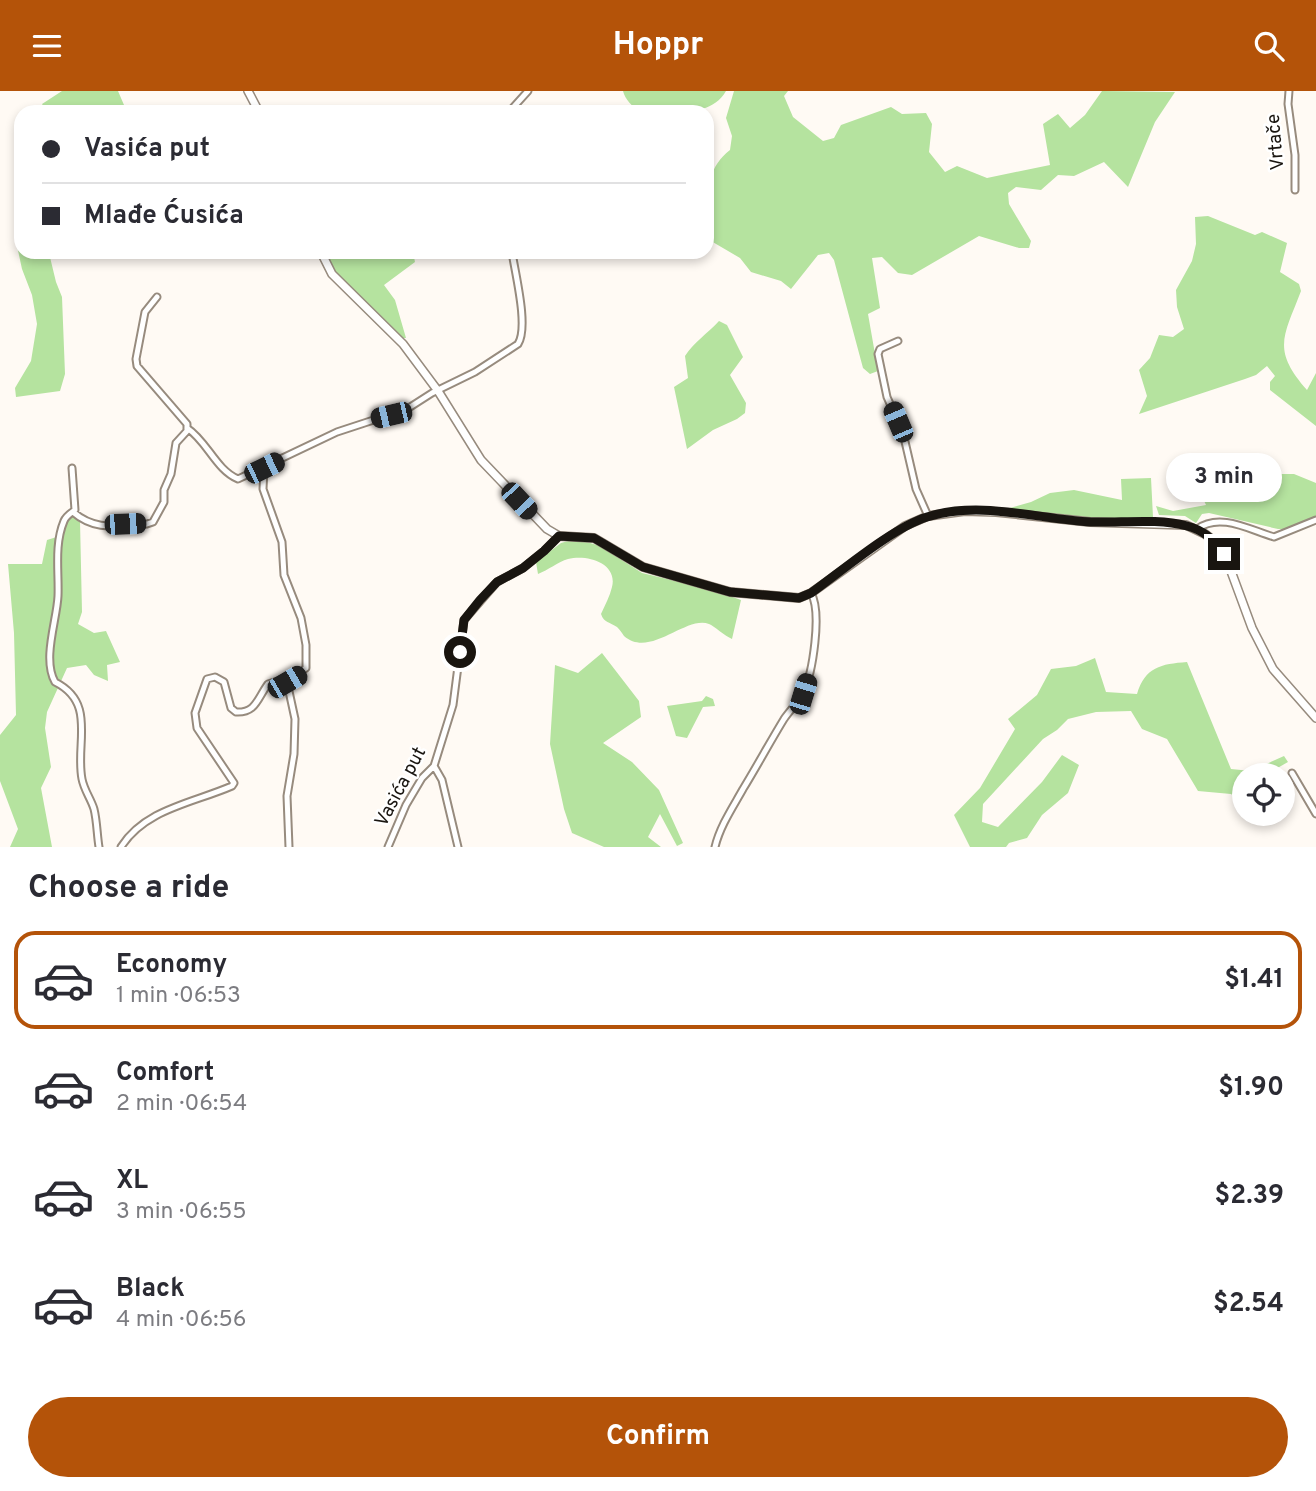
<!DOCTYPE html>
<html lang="en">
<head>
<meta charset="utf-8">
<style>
  :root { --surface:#fff; --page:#f2f2f3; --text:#2b2b33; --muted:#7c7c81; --line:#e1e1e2; --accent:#b45309 }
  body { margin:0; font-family:Overpass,sans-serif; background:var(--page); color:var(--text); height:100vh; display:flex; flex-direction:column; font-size:26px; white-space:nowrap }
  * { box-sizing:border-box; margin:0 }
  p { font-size:23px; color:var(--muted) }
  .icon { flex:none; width:38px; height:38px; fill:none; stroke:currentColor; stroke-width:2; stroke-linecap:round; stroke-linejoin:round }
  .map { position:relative; height:756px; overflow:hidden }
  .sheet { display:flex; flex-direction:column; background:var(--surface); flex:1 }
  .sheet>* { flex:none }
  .guide { position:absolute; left:14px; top:14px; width:700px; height:154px; border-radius:21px; box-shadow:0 4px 10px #0003; display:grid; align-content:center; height:154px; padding:0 28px; background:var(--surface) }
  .controls { position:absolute; left:1232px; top:672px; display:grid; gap:14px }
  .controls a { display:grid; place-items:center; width:63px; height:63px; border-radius:50%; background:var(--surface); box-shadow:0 4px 10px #0003; font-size:35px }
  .end { position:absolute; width:32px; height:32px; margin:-16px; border:9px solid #191510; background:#fff; box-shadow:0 0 0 4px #fff }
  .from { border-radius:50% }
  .bubble { position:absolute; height:49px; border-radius:24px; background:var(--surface); box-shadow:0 4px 10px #0003; font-size:23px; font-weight:700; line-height:49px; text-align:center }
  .car { position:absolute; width:21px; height:42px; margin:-21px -10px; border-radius:9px; box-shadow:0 0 5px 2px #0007; background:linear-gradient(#222 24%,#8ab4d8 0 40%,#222 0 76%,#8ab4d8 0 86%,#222 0) }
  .guide b { display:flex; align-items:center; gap:24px; height:66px; font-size:26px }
  .guide b+b { border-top:2px solid var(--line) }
  .guide i { width:18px; height:18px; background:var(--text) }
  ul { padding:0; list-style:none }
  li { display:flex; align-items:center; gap:21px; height:98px; margin:0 14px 10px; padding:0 14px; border:4px solid transparent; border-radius:21px }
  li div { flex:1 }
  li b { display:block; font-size:26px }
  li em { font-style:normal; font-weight:700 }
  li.current { border-color:var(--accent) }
  li>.icon { width:63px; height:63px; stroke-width:1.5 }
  h2 { padding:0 28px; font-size:32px; line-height:84px }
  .action { display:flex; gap:14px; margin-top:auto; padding:14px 28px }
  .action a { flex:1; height:80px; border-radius:42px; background:var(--accent); color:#fff; font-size:28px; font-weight:700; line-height:80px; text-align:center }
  header { display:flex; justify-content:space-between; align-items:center; height:91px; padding:0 28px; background:var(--accent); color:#fff; font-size:32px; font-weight:700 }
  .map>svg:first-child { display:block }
  .green { fill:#b5e39f }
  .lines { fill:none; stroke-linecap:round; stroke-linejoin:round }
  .street-casing { stroke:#978b7e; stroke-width:9 }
  .secondary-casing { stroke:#978b7e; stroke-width:10 }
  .street { stroke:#fff; stroke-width:5 }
  .secondary { stroke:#fff; stroke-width:7 }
  .route { stroke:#191510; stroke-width:9 }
  .labels { text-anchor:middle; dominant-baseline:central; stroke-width:5; stroke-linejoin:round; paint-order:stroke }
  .street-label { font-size:19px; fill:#191510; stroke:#fff }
</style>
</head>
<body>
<header><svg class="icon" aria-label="menu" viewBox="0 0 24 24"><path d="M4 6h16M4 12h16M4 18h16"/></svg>Hoppr<svg class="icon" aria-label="search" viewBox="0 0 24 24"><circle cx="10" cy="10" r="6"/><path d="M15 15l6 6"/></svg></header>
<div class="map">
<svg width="1316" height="756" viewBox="0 0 1316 756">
  <rect width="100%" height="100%" fill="#fffaf4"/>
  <path class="green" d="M62,0h56l9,21h-80l-5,-8z
    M623,0h103c-13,23 -42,21 -64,21 -7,0 -16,2 -22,-1 -8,-4 -15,-12 -17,-20z
    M734,0h54l-4,5 9,21 30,24 11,-3 7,-13 50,-18 11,7 24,-1 6,11 -3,28 16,20 12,-6 30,12 63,-13 -7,-41 15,-10 12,14 15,-13 17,-24 73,1 -20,30 -27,65 -24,-25 -30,14 -16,-1 -17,15 -25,-3 -8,6 1,11 22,37 -2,7h-10l-40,-12 -67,39 -14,-2 -16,-16 -10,1 8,50 -12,6 10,57 -8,3 -7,-6 -29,-108 -5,-7 -11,2 -27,34 -10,-8 -30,-9 -11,-14 -29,-17 -4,-5c0,-33 -5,-64 23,-86l2,-14 -6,-18z
    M1208,125l47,19 7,-3 25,11 -7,29 19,12 2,7c-17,45 -30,58 6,99l9,-17v53l-46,-36v-8l5,-6 -8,-10 -11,9 -11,4 -106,35 8,-18 -8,-26 11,-12 9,-23 14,2 11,-8 -7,-22 -1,-17 16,-29 4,-17 -1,-27z
    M21,137v24l28,1 7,29 6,15 3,77 -5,17 -44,6 -1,-9 16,-27 6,-37 -5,-29 -10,-26 -8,-37z
    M326,161h87l2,10 -31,23 11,15 11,38h-4l-63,-61 -8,-11z
    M719,230l8,4 16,32 -13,18 16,28 -1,10 -8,6 -24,11 -26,19 -13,-62 14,-9 -3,-22c9,-14 22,-22 34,-35z
    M1233,363l16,5 17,10 16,5h12l22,9v36l-29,10h-9l-69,-16 -7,1 -6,9 -11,-7 -26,-1 -3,-9 17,5 33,-6 -7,-15 -2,-23c13,-5 21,-12 36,-13z
    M1151,387l2,39 -61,3 -86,-11 25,-7 19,-9 24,-3 48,10 -1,-21z
    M70,424l10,6 2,91 -4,12 16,9 12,-2 14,31 -13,3 1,16 -14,-6 -8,-10 -19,3 -20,44 -2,16 6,39 -10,21 11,59h-42l8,-18 -18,-48v-46l16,-20 -2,-82 -6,-69h34l5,-24 16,-5z
    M568,450l19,1 13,4 42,27 71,17 28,10 -9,39c-7,-3 -18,-13 -23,-15 -23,-9 -59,35 -85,12 -2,-3 -4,-6 -7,-9 -7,-5 -13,-4 -16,-13 4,-9 9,-18 11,-27 6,-24 -25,-33 -44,-28 -10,3 -20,11 -30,15l-2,-12 25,-19z
    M602,562l37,48 2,16 -38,26 29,19 27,28 24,53 -6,3 -17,-32 -12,23 13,10h-57l-32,-14 -8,-24 -14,-65 5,-79 23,8z
    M1095,567l11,34 31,2c8,-27 24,-30 50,-32l44,107 20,2 33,-15 4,6 -23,13h-21v30l-13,-11 -33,-3 -31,-52 -25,-10 -11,-18 -35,1 -28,7 -11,11 -14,9 -60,65 -1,18 16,5 44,-45 20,-27 17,10 -11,28 -26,22 -15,23 -18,5 -3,4h-36l-16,-32 26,-27 35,-59 -7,-10 29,-24 14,-26 25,-3z
    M706,605l7,3 2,7 -12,1 -16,31 -11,-2 -9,-30 35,-5z"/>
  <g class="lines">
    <g class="street-casing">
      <path id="street" d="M1289,0l-1,13 7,51v35
        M509,21l19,-21
        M898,250l-18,8 -2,5 9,43 16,36 13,56 12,27
        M187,337c20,13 29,42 51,51l99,-47 70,-23 25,-16 43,-21 43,-28c11,-17 -3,-71 -6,-92
        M72,377l3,42c-4,3 -9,6 -11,11 -10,24 -5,51 -6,75 -1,24 -16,63 -3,86 42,21 20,61 27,97 2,11 9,20 12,30 3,12 3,26 5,38
        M73,421c23,20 45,13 74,12l6,-2 11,-20v-12l7,-16 5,-31 11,-12v-7l-50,-58 -1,-7 9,-47 12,-15
        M1197,438c23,-17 53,1 77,8l42,-17
        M287,591l8,37 -1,35 -7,42 2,51
        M434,675l8,14 16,67
        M1292,682l24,41
        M121,756c24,-38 72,-44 111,-61l2,-3 -37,-55 -2,-15 12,-34 8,-2 9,5 7,26 5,4c20,1 21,-13 32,-28l10,-3 9,1 19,-14v-23l-5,-27 -17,-43 -2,-33 -19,-53 1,-21
        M388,756l18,-42 16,-27 12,-12 19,-61 11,-85 33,-38 26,-14 21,-17 15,-15
        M715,756c5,-21 18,-40 28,-58 14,-23 27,-47 41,-70 6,-9 15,-17 19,-26 10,-20 19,-81 8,-100"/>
    </g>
    <g class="secondary-casing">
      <path id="secondary" d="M248,0l11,21
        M321,161l11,22 71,70 35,47 43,69 66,69 12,7 35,2 49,29 87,25 69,6 12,-5 94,-67 23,-10 37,-5 31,1 94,10 96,3 19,9 13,10 10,19 24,65 21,41 43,49"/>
    </g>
    <use href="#street" class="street"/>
    <use href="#secondary" class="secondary"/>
  </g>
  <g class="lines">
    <path class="route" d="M460,561l4,-32 16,-20 17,-18 26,-14 21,-17 15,-15 35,2 49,29 87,25 69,6 12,-5c31,-22 81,-65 116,-76 52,-17 111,2 164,5 31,1 66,-4 96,4 16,4 28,14 37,28"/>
  </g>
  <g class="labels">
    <g class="street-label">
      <text transform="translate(1276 51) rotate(-95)">Vrtače</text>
      <text transform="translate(401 696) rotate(-62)">Vasića put</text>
    </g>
  </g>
</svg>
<div class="controls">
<a><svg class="icon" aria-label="locate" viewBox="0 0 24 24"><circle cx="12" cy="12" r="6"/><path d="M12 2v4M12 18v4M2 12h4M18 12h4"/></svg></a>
</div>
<i class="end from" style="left:460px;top:561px"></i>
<i class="end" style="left:1224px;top:463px"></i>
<div class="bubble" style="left:1166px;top:362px;width:116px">3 min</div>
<i class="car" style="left:391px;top:324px;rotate:257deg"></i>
<i class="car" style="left:898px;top:331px;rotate:337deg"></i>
<i class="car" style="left:264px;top:377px;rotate:64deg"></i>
<i class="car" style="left:519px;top:410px;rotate:137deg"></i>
<i class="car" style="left:125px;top:433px;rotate:88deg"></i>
<i class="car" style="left:287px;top:591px;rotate:60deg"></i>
<i class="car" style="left:803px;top:603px;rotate:17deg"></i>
<div class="guide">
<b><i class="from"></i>Vasića put</b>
<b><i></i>Mlađe Ćusića</b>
</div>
</div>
<section class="sheet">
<h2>Choose a ride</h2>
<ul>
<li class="current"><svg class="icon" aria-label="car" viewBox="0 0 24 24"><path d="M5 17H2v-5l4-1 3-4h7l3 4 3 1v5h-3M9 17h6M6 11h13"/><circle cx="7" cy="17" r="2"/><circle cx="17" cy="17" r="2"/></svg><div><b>Economy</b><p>1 min · 06:53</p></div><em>$1.41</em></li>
<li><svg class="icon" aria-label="car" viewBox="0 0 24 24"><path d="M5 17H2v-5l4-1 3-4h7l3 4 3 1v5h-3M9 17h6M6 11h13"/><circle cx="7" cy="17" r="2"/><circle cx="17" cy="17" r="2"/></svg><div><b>Comfort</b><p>2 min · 06:54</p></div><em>$1.90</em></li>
<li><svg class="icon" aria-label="car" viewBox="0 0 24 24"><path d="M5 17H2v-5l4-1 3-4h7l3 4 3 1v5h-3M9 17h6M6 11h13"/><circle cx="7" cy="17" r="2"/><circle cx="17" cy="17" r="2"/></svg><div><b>XL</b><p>3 min · 06:55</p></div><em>$2.39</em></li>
<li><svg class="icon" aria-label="car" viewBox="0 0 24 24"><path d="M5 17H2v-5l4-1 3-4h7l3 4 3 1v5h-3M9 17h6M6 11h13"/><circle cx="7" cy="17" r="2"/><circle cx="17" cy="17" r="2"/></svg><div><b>Black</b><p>4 min · 06:56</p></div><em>$2.54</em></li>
</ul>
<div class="action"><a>Confirm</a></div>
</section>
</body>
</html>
